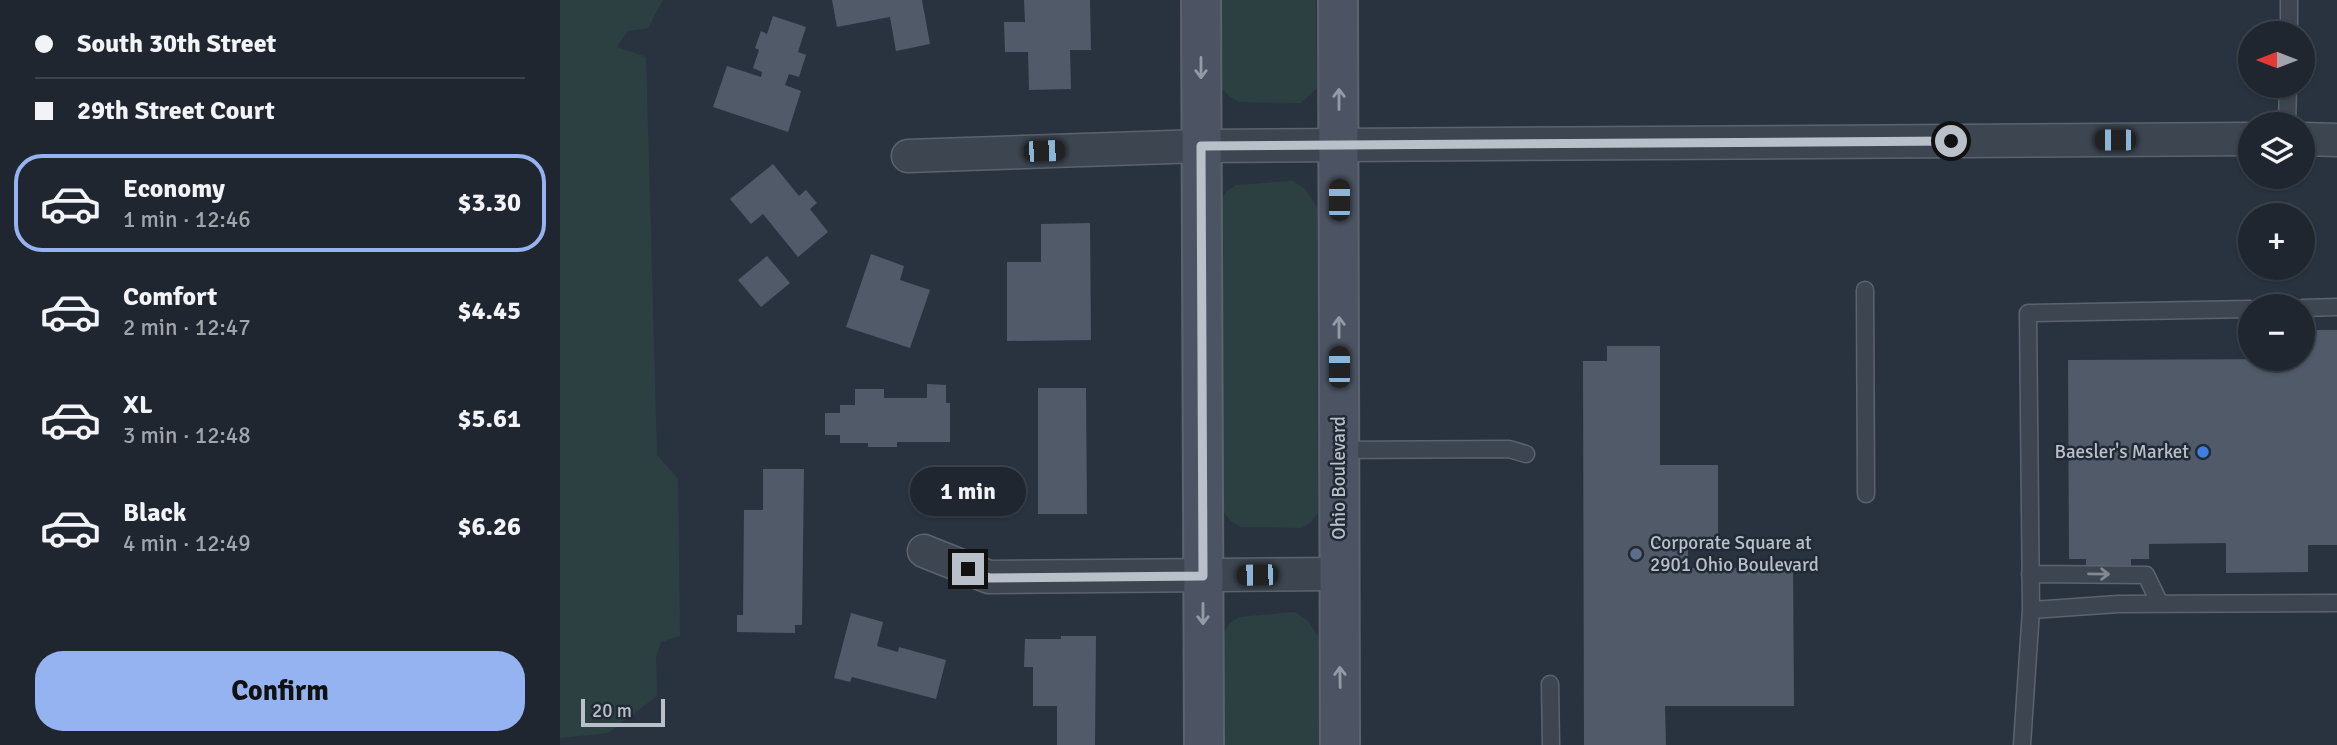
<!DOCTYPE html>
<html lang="en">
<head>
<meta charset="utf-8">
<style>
  :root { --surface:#1f2630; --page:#272e38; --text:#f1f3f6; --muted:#a1a5ab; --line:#3c434c; --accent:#95b2f1 }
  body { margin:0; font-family:Signika,sans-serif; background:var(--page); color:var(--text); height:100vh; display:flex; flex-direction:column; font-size:26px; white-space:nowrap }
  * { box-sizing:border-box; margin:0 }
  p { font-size:23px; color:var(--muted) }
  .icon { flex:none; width:38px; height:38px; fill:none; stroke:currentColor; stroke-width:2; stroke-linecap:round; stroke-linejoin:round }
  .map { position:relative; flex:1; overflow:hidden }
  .side { display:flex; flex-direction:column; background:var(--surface); width:560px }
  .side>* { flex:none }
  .banner { display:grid; align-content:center; height:154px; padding:0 35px; background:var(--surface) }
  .needle { width:46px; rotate:270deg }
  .controls { position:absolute; left:1678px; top:21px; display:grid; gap:14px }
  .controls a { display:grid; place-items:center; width:77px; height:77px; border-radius:50%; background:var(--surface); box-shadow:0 2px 5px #0004,0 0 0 2px var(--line); font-size:35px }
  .scale { position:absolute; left:21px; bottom:18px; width:84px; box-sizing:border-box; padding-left:7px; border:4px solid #bac0ca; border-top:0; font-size:19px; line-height:24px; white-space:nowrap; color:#bac0ca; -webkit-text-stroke:5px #222a36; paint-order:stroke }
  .end { position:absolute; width:32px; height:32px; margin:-16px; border:9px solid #bac0ca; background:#111; box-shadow:0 0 0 4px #111 }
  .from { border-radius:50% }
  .bubble { position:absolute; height:49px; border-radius:24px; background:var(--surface); box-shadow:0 2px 5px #0004,0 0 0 2px var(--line); font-size:23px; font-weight:700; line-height:49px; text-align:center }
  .car { position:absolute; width:21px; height:42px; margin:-21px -10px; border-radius:9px; box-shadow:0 0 5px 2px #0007; background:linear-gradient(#222 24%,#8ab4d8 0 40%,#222 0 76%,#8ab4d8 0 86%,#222 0) }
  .banner b { display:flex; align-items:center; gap:24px; height:66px; font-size:26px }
  .banner b+b { border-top:2px solid var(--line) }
  .banner i { width:18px; height:18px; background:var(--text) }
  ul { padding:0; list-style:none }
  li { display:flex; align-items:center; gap:21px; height:98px; margin:0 14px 10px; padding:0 21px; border:4px solid transparent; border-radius:28px }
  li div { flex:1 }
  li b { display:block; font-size:26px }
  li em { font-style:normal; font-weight:700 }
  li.selected { border-color:var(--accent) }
  li>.icon { width:63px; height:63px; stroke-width:1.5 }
  .button { display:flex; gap:14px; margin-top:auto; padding:14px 35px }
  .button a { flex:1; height:80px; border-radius:28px; background:var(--accent); color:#111; font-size:28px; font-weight:700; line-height:80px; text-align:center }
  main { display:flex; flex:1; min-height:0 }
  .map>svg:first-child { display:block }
  .green { fill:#2c4042 }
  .building { fill:#505a69 }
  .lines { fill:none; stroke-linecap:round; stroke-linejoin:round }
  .lane-casing { stroke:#5b636e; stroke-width:19 }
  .street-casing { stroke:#5b636e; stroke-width:35 }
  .secondary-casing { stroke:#5b636e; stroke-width:42 }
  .lane { stroke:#3d4550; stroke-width:16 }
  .street { stroke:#3d4550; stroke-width:32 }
  .secondary { stroke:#4c5463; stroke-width:38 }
  .oneway { stroke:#949aa6 }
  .oneway2 { stroke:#828993 }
  .route { stroke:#bac0ca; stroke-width:9 }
  .shop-dot { fill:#3f7fe0; stroke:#222a36; stroke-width:2.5 }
  .service-dot { fill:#5c6f8a; stroke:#222a36; stroke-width:2.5 }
  .labels { text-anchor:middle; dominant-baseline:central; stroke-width:5; stroke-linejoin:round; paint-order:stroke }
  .poi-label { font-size:19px; fill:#bac0ca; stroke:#222a36; text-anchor:end }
  .street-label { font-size:19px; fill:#bac0ca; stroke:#222a36 }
</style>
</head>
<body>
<main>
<section class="side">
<div class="banner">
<b><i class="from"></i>South 30th Street</b>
<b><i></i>29th Street Court</b>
</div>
<ul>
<li class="selected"><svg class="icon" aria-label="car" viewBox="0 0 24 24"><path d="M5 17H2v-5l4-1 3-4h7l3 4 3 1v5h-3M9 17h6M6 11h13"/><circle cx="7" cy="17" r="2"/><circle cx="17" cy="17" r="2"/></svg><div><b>Economy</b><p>1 min · 12:46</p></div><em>$3.30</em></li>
<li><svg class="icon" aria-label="car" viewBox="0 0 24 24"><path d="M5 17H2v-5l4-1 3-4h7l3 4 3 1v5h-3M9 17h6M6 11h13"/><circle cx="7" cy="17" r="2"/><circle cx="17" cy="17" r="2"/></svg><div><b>Comfort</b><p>2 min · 12:47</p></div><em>$4.45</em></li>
<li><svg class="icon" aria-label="car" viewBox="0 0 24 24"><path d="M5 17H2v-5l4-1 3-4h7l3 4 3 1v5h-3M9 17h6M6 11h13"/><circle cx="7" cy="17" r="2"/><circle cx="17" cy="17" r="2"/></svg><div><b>XL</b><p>3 min · 12:48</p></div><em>$5.61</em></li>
<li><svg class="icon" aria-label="car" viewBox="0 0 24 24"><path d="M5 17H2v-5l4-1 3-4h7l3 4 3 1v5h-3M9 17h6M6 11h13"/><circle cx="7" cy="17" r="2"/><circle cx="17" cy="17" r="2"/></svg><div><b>Black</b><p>4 min · 12:49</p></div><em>$6.26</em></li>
</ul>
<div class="button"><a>Confirm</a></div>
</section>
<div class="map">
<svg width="1777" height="745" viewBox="0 0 1777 745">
  <rect width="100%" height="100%" fill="#293340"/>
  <path class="green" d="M0,0h103l-15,28 -20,3 -11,16 29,10 11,398 21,24 2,157 -19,6 -5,15 1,39 -49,37 -48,5z
    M660,0h96l1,88 -16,15 -62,-1 -10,-6 -9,-10z
    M733,181l12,8 12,18 1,306 -7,9 -9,6 -61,-1 -10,-6 -9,-10 -3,-308 8,-12 9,-6z
    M735,612l13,9 12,18v106h-97l-1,-109 8,-13 9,-6z"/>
  <path class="building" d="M272,0h90l8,44 -34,7 -6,-34 -53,10z
    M464,0h66l1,50h-21l1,39 -42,1 -1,-38h-23l-1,-30h21z
    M213,16l33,11 -8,25 8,3 -7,22 -10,-3 -4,11 16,6 -13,41 -75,-25 14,-41 34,11 1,-5 -9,-4 6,-18 -4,-2 6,-17 6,3z
    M213,164l26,32 7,-6 11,13 -7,6 18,23 -30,25 -35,-43 -12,10 -21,-25z
    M530,223l1,117 -84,1v-79h34v-38z
    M311,254l33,12 -4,14 30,10 -20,58 -64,-21z
    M207,256l23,27 -29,24 -23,-27z
    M1743,330h34v215h-29v27l-82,1v-30l-77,1v15h-18v8l-45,1v-9h-17l-1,-199 235,-1z
    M1047,346h53v119h58v76h-30v27h105l1,138h-129l1,39h-82l-1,-384h24z
    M367,384l19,1v18h4v39h-53v5h-29v-4h-28v-8h-15v-22h15v-8h15v-16h29v9h43z
    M478,388h48l1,126h-49z
    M203,469h41l-2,156h-7v8l-58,-1v-17h6l1,-105h19z
    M291,613l32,9 -6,24 21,6 1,-5 47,13 -10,39 -84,-22 -2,5 -16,-4z
    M501,636h35l-1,109h-38v-39h-24v-39h-9l1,-28h36z"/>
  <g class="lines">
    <g class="lane-casing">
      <path id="lane" d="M1729,33v-33
        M1727,124l1,-38
        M1305,290l1,204
        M1743,308l34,-1
        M779,450l170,-1 17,5
        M1470,574l116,1 14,29
        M1471,610l87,-6 219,-1
        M990,684l1,61
        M1462,745l9,-135 -3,-297 222,-4"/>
    </g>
    <g class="street-casing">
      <path id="street" d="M1743,139l34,1
        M348,156l293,-10 1049,-7
        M364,551l65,26 350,-3"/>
    </g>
    <g class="secondary-casing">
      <path id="secondary" d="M641,0l3,745
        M778,0l2,745"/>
    </g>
    <use href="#lane" class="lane"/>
    <use href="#street" class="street"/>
    <use href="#secondary" class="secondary"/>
  </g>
  <defs><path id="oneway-shaft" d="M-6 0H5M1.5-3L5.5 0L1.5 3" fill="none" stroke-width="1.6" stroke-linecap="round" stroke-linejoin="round" transform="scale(1.75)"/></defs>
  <g class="oneway">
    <use href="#oneway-shaft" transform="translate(641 68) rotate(90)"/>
    <use href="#oneway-shaft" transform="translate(779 99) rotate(-90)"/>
    <use href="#oneway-shaft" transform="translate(779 327) rotate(-90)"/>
    <use href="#oneway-shaft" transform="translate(643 614) rotate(90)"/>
    <use href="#oneway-shaft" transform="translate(780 677) rotate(-91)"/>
  </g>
  <use class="oneway2" href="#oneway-shaft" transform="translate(1539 574) rotate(1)"/>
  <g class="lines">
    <path class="route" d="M408,569l21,9 214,-2 -2,-430 750,-5"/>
  </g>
  <circle class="shop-dot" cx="1643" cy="452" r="7"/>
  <circle class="service-dot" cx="1076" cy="554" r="7"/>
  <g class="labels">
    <g class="poi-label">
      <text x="1629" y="452">Baesler's Market</text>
      <text x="1090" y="543" text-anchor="start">Corporate Square at<tspan x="1090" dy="22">2901 Ohio Boulevard</tspan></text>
    </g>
    <g class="street-label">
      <text transform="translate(779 478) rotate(-90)">Ohio Boulevard</text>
    </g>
  </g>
</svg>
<div class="controls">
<a><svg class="needle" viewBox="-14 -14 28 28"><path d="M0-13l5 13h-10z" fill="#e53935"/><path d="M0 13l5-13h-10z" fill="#a1a5ab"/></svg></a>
<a><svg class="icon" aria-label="layers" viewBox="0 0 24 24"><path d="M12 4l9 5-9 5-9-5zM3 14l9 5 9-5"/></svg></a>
<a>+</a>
<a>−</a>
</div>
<div class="scale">20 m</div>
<i class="end from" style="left:1391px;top:141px"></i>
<i class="end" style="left:408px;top:569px"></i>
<div class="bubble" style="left:350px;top:467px;width:116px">1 min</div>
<i class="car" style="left:1555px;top:140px;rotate:270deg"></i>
<i class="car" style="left:484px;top:151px;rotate:88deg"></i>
<i class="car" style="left:779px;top:200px;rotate:0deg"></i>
<i class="car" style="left:779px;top:367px;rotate:0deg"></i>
<i class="car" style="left:697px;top:575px;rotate:269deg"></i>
</div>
</main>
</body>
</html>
